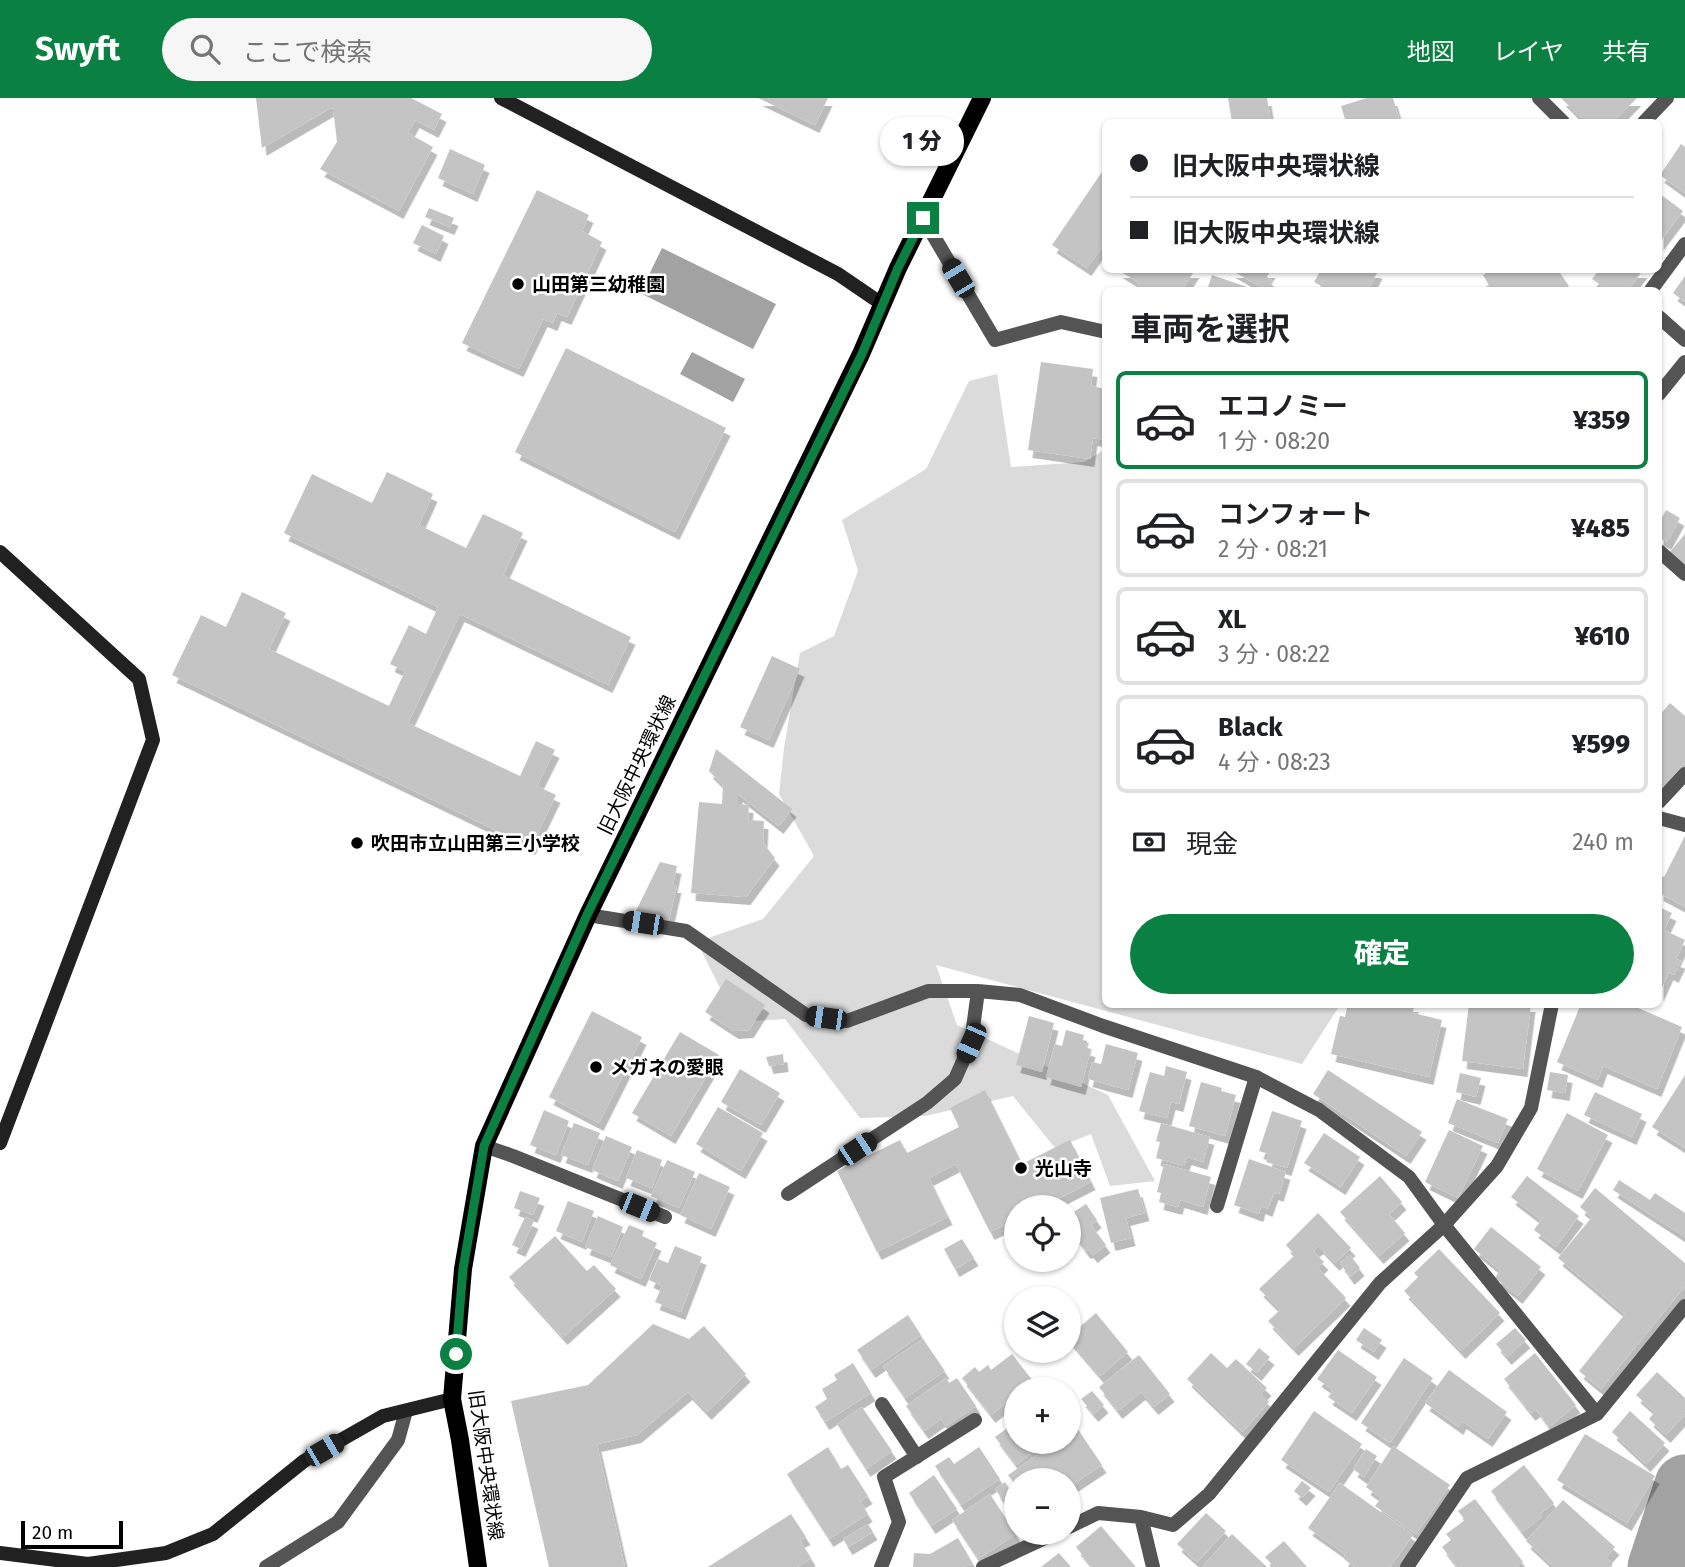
<!DOCTYPE html>
<html lang="ja">
<head>
<meta charset="utf-8">
<style>
  :root { --surface:#fff; --page:#f6f6f6; --text:#202124; --muted:#757577; --line:#e0e0e0; --accent:#0b8043 }
  body { margin:0; font-family:"Fira Sans","Noto Sans JP",sans-serif; background:var(--page); color:var(--text); height:100vh; display:flex; flex-direction:column; font-size:26px; white-space:nowrap }
  * { box-sizing:border-box; margin:0 }
  p { font-size:23px; color:var(--muted) }
  .icon { flex:none; width:38px; height:38px; fill:none; stroke:currentColor; stroke-width:2; stroke-linecap:round; stroke-linejoin:round }
  .map { position:relative; flex:1; overflow:hidden }
  .sheet { position:absolute; left:1102px; top:189px; width:560px; height:721px; display:flex; flex-direction:column; background:var(--surface); border-radius:10px; box-shadow:0 2px 5px #0004 }
  .sheet>* { flex:none }
  .hud { position:absolute; left:1102px; top:21px; width:560px; height:154px; border-radius:10px; box-shadow:0 2px 5px #0004; display:grid; align-content:center; height:154px; padding:0 28px; background:var(--surface) }
  .tools { position:absolute; left:1004px; top:1097px; display:grid; gap:14px }
  .tools a { display:grid; place-items:center; width:77px; height:77px; border-radius:50%; background:var(--surface); box-shadow:0 2px 5px #0004; font-size:35px }
  .scale { position:absolute; left:21px; bottom:18px; width:102px; box-sizing:border-box; padding-left:7px; border:4px solid #000; border-top:0; font-size:19px; line-height:24px; white-space:nowrap; color:#000; -webkit-text-stroke:5px #fff; paint-order:stroke }
  .end { position:absolute; width:32px; height:32px; margin:-16px; border:9px solid #0b8043; background:#fff; box-shadow:0 0 0 4px #fff }
  .from { border-radius:50% }
  .bubble { position:absolute; height:49px; border-radius:24px; background:var(--surface); box-shadow:0 2px 5px #0004; font-size:23px; font-weight:800; line-height:49px; text-align:center }
  .car { position:absolute; width:21px; height:42px; margin:-21px -10px; border-radius:9px; box-shadow:0 0 5px 2px #0007; background:linear-gradient(#222 24%,#8ab4d8 0 40%,#222 0 76%,#8ab4d8 0 86%,#222 0) }
  .hud b { display:flex; align-items:center; gap:24px; height:66px; font-size:26px }
  .hud b+b { border-top:2px solid var(--line) }
  .hud i { width:18px; height:18px; background:var(--text) }
  ul { padding:0; list-style:none }
  li { display:flex; align-items:center; gap:21px; height:98px; margin:0 14px 10px; padding:0 14px; border:4px solid var(--line); border-radius:10px }
  li div { flex:1 }
  li b { display:block; font-size:26px }
  li em { font-style:normal; font-weight:800 }
  li.active { border-color:var(--accent) }
  li>.icon { width:63px; height:63px; stroke-width:1.5 }
  h2 { padding:0 28px; font-size:32px; line-height:84px }
  .pay { display:flex; align-items:center; gap:18px; height:77px; padding:0 28px; font-size:26px }
  .pay p { margin-inline-start:auto }
  .cta { display:flex; gap:14px; margin-top:auto; padding:14px 28px }
  .cta a { flex:1; height:80px; border-radius:42px; background:var(--accent); color:#fff; font-size:28px; font-weight:800; line-height:80px; text-align:center }
  header { display:flex; align-items:center; gap:42px; box-sizing:border-box; height:98px; padding:0 35px; background:var(--accent); color:#fff }
  header strong { font-size:33px }
  nav { display:flex; gap:38px; margin-inline-start:auto; font-size:24px }
  .search { width:490px; height:63px; background:var(--page); display:flex; align-items:center; gap:18px; box-sizing:border-box; padding:0 24px; border-radius:38px; color:var(--muted); font-size:26px }
  .map>svg:first-child { display:block }
  .green { fill:#dbdbdb }
  .water { fill:#a2a2a2 }
  .lines { fill:none; stroke-linecap:round; stroke-linejoin:round }
  .river { stroke:#a2a2a2; stroke-width:61 }
  .building { fill:#c4c4c4; filter:url(#shadow) }
  .lane { stroke:#545454; stroke-width:14 }
  .street { stroke:#545454; stroke-width:14 }
  .secondary { stroke:#212121; stroke-width:14 }
  .primary { stroke:#000; stroke-width:18 }
  .route { stroke:#0b8043; stroke-width:9 }
  .poi-dot { fill:#000; stroke:#fff; stroke-width:2.5 }
  .labels { text-anchor:middle; dominant-baseline:central; stroke-width:5; stroke-linejoin:round; paint-order:stroke }
  .poi-label { font-size:19px; font-weight:bold; fill:#000; stroke:#fff; text-anchor:start }
  .street-label { font-size:19px; fill:#000; stroke:#fff }
</style>
</head>
<body>
<header>
<strong>Swyft</strong>
<div class="search"><svg class="icon" aria-label="search" viewBox="0 0 24 24"><circle cx="10" cy="10" r="6"/><path d="M15 15l6 6"/></svg>ここで検索</div>
<nav><a>地図</a><a>レイヤ</a><a>共有</a></nav>
</header>
<div class="map">
<svg width="1685" height="1469" viewBox="0 0 1685 1469">
  <defs>
    <filter id="shadow"><feDropShadow dx="4.5" dy="8" stdDeviation="0" flood-color="#0004"/></filter>
  </defs>
  <rect width="100%" height="100%" fill="#fff"/>
  <path class="green" d="M997,276l14,93 73,-5 22,-13v555l234,1 -38,59 -366,-99 21,60 151,70 47,86 -45,5 -19,-52 -36,14 -42,-52 -88,20 -65,2 -75,-99 -48,3 -40,-80 66,-23 51,-63 -35,-62 5,-46 16,-95 34,-17 24,-65 -16,-51 84,-51 43,-88z"/>
  <path class="water" d="M662,150l114,56 -23,45 -113,-56z
    M692,254l53,27 -12,23 -53,-28z"/>
  <g class="lines">
    <path class="river" d="M1658,1469l27,-82"/>
  </g>
  <path class="building" d="M256,0h155l31,16 -8,16 -19,-10 -7,13 25,14 -34,64 -79,-42 17,-27 -4,-34 -4,1 -67,39z
    M758,0h70l-13,27z
    M1228,0h39l4,24h-39z
    M1367,0h26l7,24h-54l-5,-16z
    M1561,0h76l-24,24h-28z
    M1681,46l4,3v46l-25,-18z
    M450,51l35,16 -12,29 -35,-16z
    M1106,68v75l-19,27 -35,-23z
    M537,92l52,25 -7,16 20,11 -35,75 -10,-4 -4,10 -10,-4 -24,50 -57,-26z
    M1660,96l23,17 -24,32v-48z
    M429,110l25,10 -4,9 -25,-10z
    M422,127l22,11 -8,18 -23,-11z
    M1118,172h77l-13,20h-43l-4,-2 4,-5z
    M1231,172h40l-4,7 6,4 -7,9z
    M1321,172h54l3,1 -10,19h-39l-15,-8z
    M1492,172h66l11,16 -7,4h-81l8,-5 -6,-10z
    M1599,172h44l-15,20h-20l-16,-11z
    M1212,177l38,13 -1,2h-42z
    M1685,178v26l-12,-9z
    M566,250l160,80 -51,104 -160,-80z
    M1041,264l52,7 -2,17 15,3v51l-13,-2 -3,21 -62,-9z
    M387,374l46,22 -14,31 47,23 17,-34 40,19 -20,42 128,62 -23,48 -148,-71 -52,109 112,53 16,-35 19,9 -18,36 19,9 -25,52 -359,-172 29,-60 25,12 16,-35 44,21 -17,36 120,57 16,-35 -15,-7 19,-39 17,9 12,-27 -154,-74 28,-59 60,29z
    M1666,412l14,8 -13,24 -8,-4v-15z
    M1685,436v32l-16,-13z
    M772,558l28,13 -31,71 -29,-13z
    M1670,605l15,13v47l-26,29v-76z
    M716,651l76,60 -13,17 -41,-32v10l11,1 -1,15 16,1 -1,22 12,15 -29,39 -55,-4 8,-91 23,2 1,-19 -14,-14z
    M1685,738v71l-26,-14v-18l5,2z
    M660,764l17,4 -4,19h4l-8,35 -35,-5z
    M1659,809l13,6 -8,17 21,10 -9,19 5,2 -7,14 -5,-3 -10,22z
    M726,881l39,26 -16,25 -15,1 -29,-19z
    M1348,906l18,4 1,-4h47l-1,9 29,7 -13,57 -98,-23 9,-38 5,1z
    M1469,906h62l-8,65 -61,-8z
    M1581,906h48l53,23 -25,62 -54,-23 -5,14 -41,-18z
    M592,913l50,26 -43,86 -50,-26z
    M1029,918l25,7 -12,49 -26,-7z
    M1066,932l18,5 -1,5 4,1 -1,7 5,1 -10,38 -35,-10 9,-33 7,2z
    M680,934l39,23 -48,81 -39,-23z
    M1106,946l32,9 -10,37 -40,-11 4,-17 9,2z
    M783,956l1,10 -15,2 -3,-9z
    M1166,968l21,6 -8,32 -8,-2 -4,16 -28,-7 11,-39 14,4z
    M740,971l40,24 -19,32 -40,-23z
    M1328,972l94,62 -16,24 -93,-62z
    M1550,974l18,3 -3,18 -18,-3z
    M1460,975l21,5 -5,19 -20,-5z
    M1685,977v73l-33,-21z
    M1201,984l21,6 -1,3 15,4 -11,41 -36,-10z
    M985,992l37,74 48,-24 21,42 -51,26h-23v11l-27,13 -34,-68 -27,14 19,39 -71,35 -40,-81 63,-31 7,13 52,-26 -9,-19z
    M1595,994l47,22 -10,23 -48,-22z
    M1457,1001l51,20 -10,24 -50,-20z
    M718,1009l45,26 -22,38 -45,-27z
    M544,1012l25,11 -13,34 -26,-10z
    M1272,1013l30,10 -15,47 -21,-6 3,-8 -10,-3z
    M1567,1015l41,22 -30,56 -41,-22z
    M574,1025l26,10 -12,32 -27,-10z
    M1161,1025l49,14 -7,25 -16,-5 -3,9 -28,-8 4,-16 -4,-1z
    M1449,1032l34,16 -25,52 -33,-16z
    M1324,1035l36,24 -19,30 -37,-24z
    M606,1038l26,11 -14,34 -26,-11z
    M637,1052l25,10 -10,28 -26,-10z
    M1249,1061l37,13 -7,22 -5,-2 -6,17 -7,-3 -2,8 -25,-9z
    M667,1062l28,12 -16,36 -28,-12z
    M1164,1066l47,13 -8,30 -23,-7 -2,7 -19,-5 2,-9 -4,-1z
    M699,1075l31,14 -19,42 -31,-14z
    M1380,1078l22,26 -13,12 16,19 -26,23 -39,-44z
    M1527,1078l52,40 -23,31 -22,-17 7,-10 -30,-23z
    M1619,1082l31,20 5,-7 30,20v24l-72,-47z
    M1595,1090l90,75v23l-84,103 -22,-18 46,-57 -67,-56 34,-41 -12,-10z
    M1138,1091l7,24 -19,5 5,20 -20,5 -11,-45z
    M520,1093l20,7 -7,17 -19,-7z
    M568,1103l26,10 -12,31 -26,-11z
    M1086,1106l11,16 -6,5 15,20 -13,10 -4,-5 -3,1 -11,-15 -6,4v-25z
    M1318,1115l33,35 -16,15 -16,-17 -6,5 11,11 -6,6 28,30 -52,50 -26,-27 12,-11 -21,-21 36,-34 -9,-10z
    M598,1118l25,11 -12,30 -26,-10z
    M525,1119l9,4 -13,28 -9,-4z
    M629,1127l15,6 -2,5 15,7 -16,36 -31,-14z
    M1491,1129l50,40 -23,29 -23,-18 5,-8 -26,-21z
    M555,1138l32,35 7,-6 22,24 -53,48 -54,-60z
    M962,1141l12,19 -19,11 -11,-20z
    M675,1148l27,11 -21,55 -26,-10 7,-16 -13,-6 9,-21 10,4z
    M1439,1151l61,64 -39,38 -57,-60 14,-14 -4,-4z
    M1350,1157l10,13 -10,9 -10,-14z
    M1096,1215l32,39 -28,24 -31,-36v-4z
    M908,1217l13,20 -50,35 -14,-20z
    M653,1226l36,15 15,-13 42,48 -39,38 -19,-20 -51,43 -40,9 28,123h-76l-38,-166 77,-16z
    M1364,1230l18,12 -8,12 -18,-12z
    M1515,1230l11,12 -19,17 -11,-13z
    M923,1241l22,32 -40,27 -22,-32z
    M1259,1250l11,9 -13,16 -11,-9z
    M1338,1252l39,27 -25,36 -24,-16 5,-7 -16,-11z
    M1211,1255l16,15 9,-9 31,29 -6,6 8,8 -27,30 -55,-53z
    M1535,1255l41,52 -27,22 -13,-18 -5,4 -27,-34z
    M1012,1256l21,27 -11,9h-5v4l-26,21 -29,-37 13,-11 4,5 9,-7 3,5z
    M1139,1257l31,39 -16,13 -13,-15 -23,19 -19,-24z
    M1404,1260l29,20 -43,65 -29,-20z
    M853,1265l18,30 -46,29 -10,-15 12,-8 -5,-10 15,-9 -3,-5z
    M1449,1272l58,42 -19,27 -26,-18 -3,6 -34,-24z
    M1657,1274l28,26v16l-19,21 -17,-16 6,-7 -19,-17z
    M946,1280l3,5 8,-5 19,28 -30,20 -5,-7 -17,12 -18,-25z
    M1092,1293l12,14 -10,9 -13,-15z
    M862,1309l30,44 -26,18 -29,-45z
    M1314,1313l48,33 -33,48 -48,-32z
    M1630,1313l35,32 -19,21 -34,-32z
    M1017,1323v21h30l-31,23 -21,-28z
    M1077,1330l25,37 -33,22v-7h-52v7l-9,-12 48,-33h13v-9z
    M1585,1336l70,42 -28,47 -70,-43z
    M1393,1348l57,39 -34,49 -41,-28 6,-8 -15,-11z
    M828,1349l13,22 7,-4 20,31 -8,5 8,13 -39,25 -42,-65z
    M979,1349l21,32 -39,26 -26,-39 14,-9 5,7z
    M1366,1351l11,7 -13,21 -11,-8z
    M1524,1367l30,38 -14,11 2,3 -20,15 -31,-41z
    M934,1377l23,34 -26,17 -22,-33z
    M1302,1383l9,7 -9,10 -8,-7z
    M1005,1384l7,11 -10,6 -7,-10z
    M1340,1385l73,52 -23,32h-35l-11,-8 1,-5 -37,-26z
    M990,1396l26,40 -38,25 -26,-39z
    M1475,1401l48,63 -7,5h-59l-15,-20 9,-7 -5,-6 19,-14 -7,-9z
    M1563,1402l52,47 -9,10 7,7 -3,3h-56l-28,-26z
    M1206,1415l20,18 -29,31 -20,-18z
    M791,1416l15,23 -6,3 11,18 -14,9h-89z
    M868,1426l5,8 -25,15 -5,-8z
    M1101,1428l35,41h-44l-16,-20z
    M1232,1436l35,33h-65z
    M958,1440l15,26 -11,3h-49l1,-14 16,1z
    M1284,1443l23,26h-33l-9,-10z
    M1059,1455l12,14h-30z"/>
  <g class="lines">
    <path class="lane" d="M1539,0l24,24
      M1644,24l23,-24
      M1217,1108l39,-129"/>
    <path class="street" d="M923,120l72,122 66,-18 45,10
      M1651,192l34,-46
      M1659,219l26,23
      M1659,296l26,-32
      M1659,453l26,23
      M1659,704l26,-28
      M1659,720l26,7
      M588,817l98,16 120,84 41,6 81,-30h50l42,4 83,31 153,51 63,33 90,67 35,48 153,189
      M484,1048l29,10 152,61
      M788,1096l139,-91 28,-24 16,-36 7,-52
      M882,1306l35,53
      M1141,1419l12,50
      M1069,1429l29,-14 43,4 32,8 36,-31 171,-211 64,-58 53,-59 34,-58 21,-104
      M266,1469l72,-45 60,-82 8,-29
      M881,1469l18,-45 -15,-45 91,-57
      M983,1469l73,-34
      M1407,1469l60,-89 130,-64 88,-108"/>
    <path class="secondary" d="M501,0l337,176 44,30
      M0,454l139,127 14,61 -153,403
      M0,1455l88,11 78,-11 47,-19 91,-73 79,-45 69,-17"/>
    <path class="primary" d="M478,1469l-18,-127 -8,-41 11,-130 21,-123 104,-231 273,-561 37,-86 84,-170"/>
  </g>
  <g class="lines">
    <path class="route" d="M456,1256l7,-85 21,-123 103,-231 275,-561 36,-86 25,-50"/>
  </g>
  <g class="poi-dot">
    <circle cx="518" cy="186" r="7"/>
    <circle cx="357" cy="745" r="7"/>
    <circle cx="596" cy="969" r="7"/>
    <circle cx="1021" cy="1070" r="7"/>
  </g>
  <g class="labels">
    <g class="poi-label">
      <text x="532" y="186">山田第三幼稚園</text>
      <text x="371" y="745">吹田市立山田第三小学校</text>
      <text x="610" y="969">メガネの愛眼</text>
      <text x="1035" y="1070">光山寺</text>
    </g>
    <g class="street-label">
      <text transform="translate(637 667) rotate(-64)">旧大阪中央環状線</text>
      <text transform="translate(486 1367) rotate(82)">旧大阪中央環状線</text>
    </g>
  </g>
</svg>
<div class="tools">
<a><svg class="icon" aria-label="locate" viewBox="0 0 24 24"><circle cx="12" cy="12" r="6"/><path d="M12 2v4M12 18v4M2 12h4M18 12h4"/></svg></a>
<a><svg class="icon" aria-label="layers" viewBox="0 0 24 24"><path d="M12 4l9 5-9 5-9-5zM3 14l9 5 9-5"/></svg></a>
<a>+</a>
<a>−</a>
</div>
<div class="scale">20 m</div>
<i class="end from" style="left:456px;top:1256px"></i>
<i class="end" style="left:923px;top:120px"></i>
<div class="bubble" style="left:880px;top:19px;width:84px">1 分</div>
<i class="car" style="left:958px;top:180px;rotate:329deg"></i>
<i class="car" style="left:643px;top:825px;rotate:279deg"></i>
<i class="car" style="left:826px;top:920px;rotate:278deg"></i>
<i class="car" style="left:971px;top:945px;rotate:204deg"></i>
<i class="car" style="left:857px;top:1051px;rotate:57deg"></i>
<i class="car" style="left:639px;top:1109px;rotate:112deg"></i>
<i class="car" style="left:324px;top:1352px;rotate:60deg"></i>
<div class="hud">
<b><i class="from"></i>旧大阪中央環状線</b>
<b><i></i>旧大阪中央環状線</b>
</div>
<section class="sheet">
<h2>車両を選択</h2>
<ul>
<li class="active"><svg class="icon" aria-label="car" viewBox="0 0 24 24"><path d="M5 17H2v-5l4-1 3-4h7l3 4 3 1v5h-3M9 17h6M6 11h13"/><circle cx="7" cy="17" r="2"/><circle cx="17" cy="17" r="2"/></svg><div><b>エコノミー</b><p>1 分 · 08:20</p></div><em>¥359</em></li>
<li><svg class="icon" aria-label="car" viewBox="0 0 24 24"><path d="M5 17H2v-5l4-1 3-4h7l3 4 3 1v5h-3M9 17h6M6 11h13"/><circle cx="7" cy="17" r="2"/><circle cx="17" cy="17" r="2"/></svg><div><b>コンフォート</b><p>2 分 · 08:21</p></div><em>¥485</em></li>
<li><svg class="icon" aria-label="car" viewBox="0 0 24 24"><path d="M5 17H2v-5l4-1 3-4h7l3 4 3 1v5h-3M9 17h6M6 11h13"/><circle cx="7" cy="17" r="2"/><circle cx="17" cy="17" r="2"/></svg><div><b>XL</b><p>3 分 · 08:22</p></div><em>¥610</em></li>
<li><svg class="icon" aria-label="car" viewBox="0 0 24 24"><path d="M5 17H2v-5l4-1 3-4h7l3 4 3 1v5h-3M9 17h6M6 11h13"/><circle cx="7" cy="17" r="2"/><circle cx="17" cy="17" r="2"/></svg><div><b>Black</b><p>4 分 · 08:23</p></div><em>¥599</em></li>
</ul>
<div class="pay"><svg class="icon" aria-label="cash" viewBox="0 0 24 24"><path d="M3 7h18v10H3z"/><circle cx="12" cy="12" r="2"/></svg>現金<p>240 m</p></div>
<div class="cta"><a>確定</a></div>
</section>
</div>
</body>
</html>
